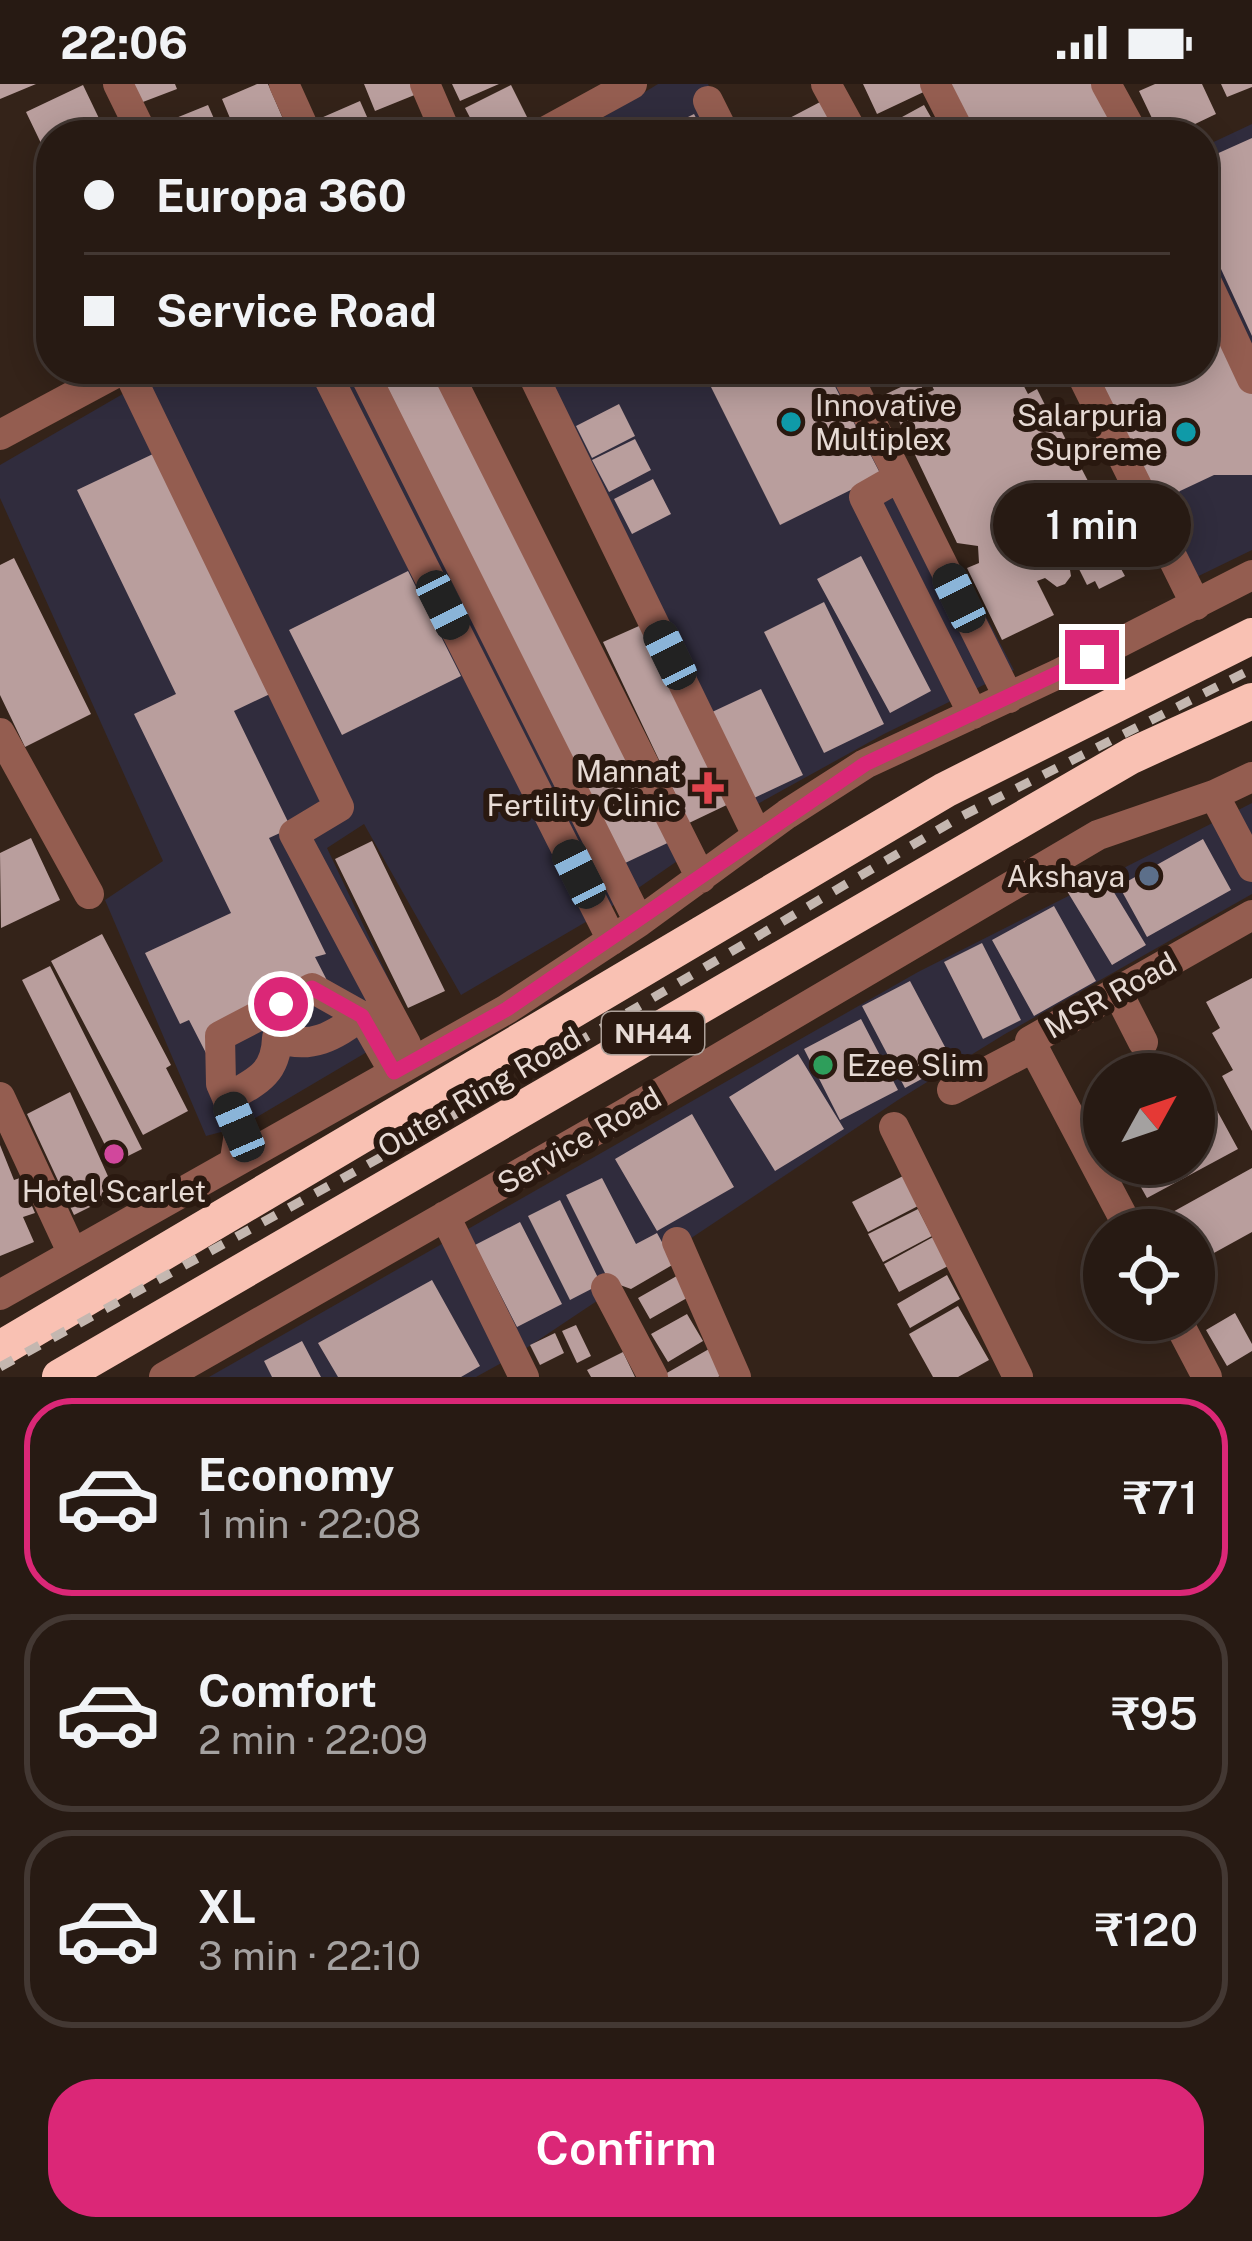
<!DOCTYPE html>
<html lang="en">
<head>
<meta charset="utf-8">
<style>
  :root { --surface:#271a13; --page:#2f231c; --text:#f1f3f6; --muted:#a4a1a0; --line:#433833; --accent:#db2777 }
  body { margin:0; font-family:"Public Sans",sans-serif; background:var(--page); color:var(--text); height:100vh; display:flex; flex-direction:column; font-size:45px; white-space:nowrap }
  * { box-sizing:border-box; margin:0 }
  p { font-size:39px; color:var(--muted) }
  .icon { flex:none; width:66px; height:66px; fill:none; stroke:currentColor; stroke-width:2; stroke-linecap:round; stroke-linejoin:round }
  .map { position:relative; height:1293px; overflow:hidden }
  .side { display:flex; flex-direction:column; background:var(--surface); flex:1 }
  .side>* { flex:none }
  .top-card { position:absolute; left:36px; top:36px; width:1182px; height:264px; border-radius:48px; box-shadow:0 6px 30px #0003,0 0 0 3px var(--line); display:grid; align-content:center; height:264px; padding:0 48px; background:var(--surface) }
  .needle { width:78px; rotate:50deg }
  .controls { position:absolute; left:1083px; top:969px; display:grid; gap:24px }
  .controls a { display:grid; place-items:center; width:132px; height:132px; border-radius:50%; background:var(--surface); box-shadow:0 6px 30px #0003,0 0 0 3px var(--line); font-size:60px }
  .end { position:absolute; width:54px; height:54px; margin:-27px; border:15px solid #db2777; background:#fff; box-shadow:0 0 0 6px #fff }
  .from { border-radius:50% }
  .bubble { position:absolute; height:84px; border-radius:42px; background:var(--surface); box-shadow:0 6px 30px #0003,0 0 0 3px var(--line); font-size:39px; font-weight:600; line-height:84px; text-align:center }
  .car { position:absolute; width:36px; height:72px; margin:-36px -18px; border-radius:15px; box-shadow:0 0 9px 3px #0007; background:linear-gradient(#222 24%,#8ab4d8 0 40%,#222 0 76%,#8ab4d8 0 86%,#222 0) }
  .top-card b { display:flex; align-items:center; gap:42px; height:114px; font-size:45px }
  .top-card b+b { border-top:3px solid var(--line) }
  .top-card i { width:30px; height:30px; background:var(--text) }
  ul { padding:21px 0 0; list-style:none }
  li { display:flex; align-items:center; gap:36px; height:198px; margin:0 24px 18px; padding:0 24px; border:6px solid var(--line); border-radius:48px }
  li div { flex:1 }
  li b { display:block; font-size:45px }
  li em { font-style:normal; font-weight:600 }
  li.selected { border-color:var(--accent) }
  li>.icon { width:108px; height:108px; stroke-width:1.5 }
  .primary-button { display:flex; gap:24px; margin-top:auto; padding:24px 48px }
  .primary-button a { flex:1; height:138px; border-radius:48px; background:var(--accent); color:#fff; font-size:48px; font-weight:600; line-height:138px; text-align:center }
  .status { display:flex; justify-content:space-between; align-items:center; height:84px; padding:0 60px; background:var(--surface); direction:ltr }
  .status svg { height:33px; fill:currentColor }
  .map>svg:first-child { display:block }
  .commercial { fill:#302c3d }
  .building { fill:#b99e9d }
  .lines { fill:none; stroke-linecap:round; stroke-linejoin:round }
  .minor { stroke:#945d50; stroke-width:30 }
  .highway { stroke:#f9c1b3; stroke-width:36 }
  .rail { stroke:#c4b7b0; stroke-width:9; stroke-dasharray:15 15; stroke-linecap:butt }
  .route { stroke:#db2777; stroke-width:15 }
  .culture-dot { fill:#0f9aa8; stroke:#2a1910; stroke-width:4.5 }
  .health-dot { fill:#e0444e; stroke:#2a1910; stroke-width:4.5 }
  .service-dot { fill:#5c6f8a; stroke:#2a1910; stroke-width:4.5 }
  .leisure-dot { fill:#2e9e5b; stroke:#2a1910; stroke-width:4.5 }
  .hotel-dot { fill:#d1479c; stroke:#2a1910; stroke-width:4.5 }
  .labels { text-anchor:middle; dominant-baseline:central; stroke-width:12; stroke-linejoin:round; paint-order:stroke }
  .shield { fill:#2a1910; stroke:#aea19a; stroke-width:3 }
  .shield-label { font-size:27px; font-weight:bold; fill:#e7dbd5 }
  .poi-label { font-size:30px; fill:#e7dbd5; stroke:#2a1910; text-anchor:end }
  .street-label { font-size:30px; fill:#e7dbd5; stroke:#2a1910 }
</style>
</head>
<body>
<div class="status"><b>22:06</b><svg viewBox="0 0 49 12"><path d="M0 12V9h3v3zM5 12V6h3v6zM10 12V3h3v9zM15 12V0h3v12zM26 1h20v11H26zM47 4h2v5h-2z"/></svg></div>
<div class="map">
<svg width="1252" height="1293" viewBox="0 0 1252 1293">
  <rect width="100%" height="100%" fill="#342319"/>
  <path class="commercial" d="M658,0h50l27,51h-161z
    M1252,40v426l-80,39 -109,-220h140v-222z
    M166,285h292l238,479 -88,61 -147,86 -97,-171 -37,24 84,178 -171,101 -34,9 -101,-236 58,-39 -163,-363v-33z
    M543,285h314l157,301 -130,64 -130,72z
    M1252,719v91l-247,140 -107,66 -382,255 -40,22h-267l709,-405z"/>
  <path class="building" d="M0,0h36l-36,15z
    M127,0h48l2,5 -42,16z
    M257,0h11l22,51h-53l-15,-36z
    M364,0h49l4,10 -42,17z
    M452,0h47l-39,17z
    M863,0h64l3,5 -53,25z
    M938,0h160l26,51h-159z
    M1155,0h47l14,30 -44,21h-12l-21,-44z
    M1221,0h31v3l-25,10z
    M83,1l24,50h-56v29l-25,-52z
    M511,1l18,36 -29,14h-21l-14,-27z
    M360,17l15,34h-55l-6,-14z
    M822,17l18,34h-83z
    M208,21l7,16 -33,14h-11l-5,-13z
    M924,21l17,30h-72z
    M694,30l11,21h-53z
    M429,35l6,16h-47v-1z
    M1252,54v198l-49,-106v-70z
    M1203,209l49,97v85h-38l-34,16 -10,9 -14,2 -69,-133h116z
    M377,285h65l234,470 -53,25z
    M702,285h124l55,106 -101,50z
    M949,285h66l13,25 9,-5 9,18 -9,5 10,18 11,-6 9,18 -8,4 9,18 9,-4 11,21 -9,4 11,21 9,-4 12,23 -6,3 8,15 5,-2 11,21 -9,5 5,9 -26,13 -4,-8 -8,4 -12,-24 -6,3 2,12 -6,8 -8,3 -12,-9 -8,3 17,34 -52,25 -35,-72 12,-5 -1,-17 -21,-3 -71,-149 32,-15 7,15 9,-4 -5,-11z
    M619,320l16,32 -43,22 -16,-32z
    M635,355l16,31 -42,22 -17,-32z
    M153,370l117,240 -36,17 57,117 -22,10 57,116 -11,3 18,35 -126,63 -18,-35 -9,4 -35,-71 86,-40 -97,-199 42,-20 -99,-204z
    M653,395l18,35 -39,20 -18,-35z
    M861,472l70,135 -41,22 -73,-134z
    M14,474l77,156 -66,33 -25,-52v-130z
    M408,487l53,105 -119,59 -53,-105z
    M824,518l60,122 -60,29 -60,-121z
    M648,538l85,180 -44,21 -86,-181z
    M761,605l42,86 -51,24 -42,-86z
    M31,754l29,62 -59,28 -1,-75z
    M1203,755l28,51 -84,47 -28,-51z
    M372,757l73,150 -37,17 -73,-149z
    M1101,787l45,74 -34,20 -45,-74z
    M1054,822l42,75 -62,35 -42,-76z
    M102,850l69,131 -5,3 22,43 -45,24 -92,-174z
    M982,859l39,77 -38,19 -39,-77z
    M50,882l92,183 -28,14 -92,-183z
    M1252,894v153l-30,-55 11,-6 -21,-37 8,-5 -14,-26z
    M910,897l43,81 -48,26 -43,-82z
    M861,935l37,71 -58,30 -36,-71z
    M798,970l46,75 -69,42 -46,-74z
    M70,1008l46,102 -42,21 -47,-101z
    M1214,1021l24,44 -91,49 -19,-34h66v-48z
    M692,1030l42,73 -77,44 -42,-72z
    M0,1061l14,35 6,-2 15,35 -12,4 11,25 -34,14z
    M1252,1084v64l-58,32v-34h-40l-3,-6z
    M903,1092l15,30 -50,26 -16,-30z
    M602,1094l34,66 21,-11 17,31 -43,25 -22,-8 -43,-86z
    M560,1116l41,84 -31,16 -42,-84z
    M918,1125l14,27 -49,26 -15,-28z
    M520,1138l42,82 -45,23 -42,-82z
    M933,1153l15,29 -49,26 -15,-28z
    M682,1189l12,21 -44,25 -12,-21z
    M947,1191l13,24 -50,29 -13,-24z
    M432,1196l48,86 -19,11h-123l-20,-34z
    M958,1222l31,54 -31,17h-25l-24,-43z
    M1235,1229l17,31v7l-25,15 -21,-36z
    M687,1230l16,27 -35,21 -17,-28z
    M576,1241l15,31 -14,7 -15,-32z
    M555,1249l9,20 -24,12 -10,-20z
    M302,1257l19,36h-49l-8,-16z
    M709,1265l15,25 -6,3h-51l-2,-3z
    M623,1268l12,25h-44l-4,-7z"/>
  <g class="lines">
    <path class="minor" d="M118,0l25,51
      M284,0l23,51
      M425,0l22,51
      M826,0l28,51
      M935,0l26,51
      M1106,0l28,51
      M708,17l17,34
      M539,51l93,-51
      M1203,190l49,105
      M127,285l212,438 -45,27 112,210
      M324,285l288,571
      M362,285l277,553
      M446,285l255,509
      M530,285l227,466
      M844,285l55,108
      M1079,285l117,236
      M0,351l123,-66
      M973,630l-109,-217 35,-20 110,221
      M0,649l89,161
      M1214,711l38,72
      M1117,907l26,51
      M952,1006l82,-43
      M0,1013l72,155
      M227,1014c29,-16 49,-24 50,-60 35,12 56,-2 85,-22
      M894,1043l124,250
      M235,1075l5,-32 -19,-43 -1,-48 92,-48 50,28 32,56
      M445,1132l79,161
      M1130,1146l-100,-189 222,-126
      M677,1158l59,135
      M606,1204l47,89
      M0,1211l507,-286 132,-87 148,-108 78,-50 193,-90 194,-99
      M1177,1236l30,57
      M164,1293l460,-263 474,-279 116,-40 38,-18"/>
    <path class="highway" d="M0,1265l945,-559 307,-154
      M60,1293l1071,-621 121,-55"/>
    <path class="rail" d="M0,1283l403,-222 557,-328 292,-148"/>
  </g>
  <g class="lines">
    <path class="route" d="M281,920l31,-16 50,28 32,56 113,-63 358,-245 227,-107"/>
  </g>
  <g class="culture-dot">
    <circle cx="791" cy="338" r="12"/>
    <circle cx="1186" cy="348" r="12"/>
  </g>
  <path class="health-dot" d="M702 686h12v12h12v12h-12v12h-12v-12h-12v-12h12z"/>
  <circle class="service-dot" cx="1149" cy="792" r="12"/>
  <circle class="leisure-dot" cx="823" cy="981" r="12"/>
  <circle class="hotel-dot" cx="114" cy="1070" r="12"/>
  <g class="labels">
    <rect class="shield" x="602" y="928" width="102" height="42" rx="9"/>
    <g class="shield-label">
      <text x="653" y="949">NH44</text>
    </g>
    <g class="poi-label">
      <text x="815" y="321" text-anchor="start">Innovative<tspan x="815" dy="34">Multiplex</tspan></text>
      <text x="1162" y="331">Salarpuria<tspan x="1162" dy="34">Supreme</tspan></text>
      <text x="681" y="687">Mannat<tspan x="681" dy="34">Fertility Clinic</tspan></text>
      <text x="1125" y="792">Akshaya</text>
      <text x="847" y="981" text-anchor="start">Ezee Slim</text>
      <text x="114" y="1107" text-anchor="middle">Hotel Scarlet</text>
    </g>
    <g class="street-label">
      <text transform="translate(1110 911) rotate(-29)">MSR Road</text>
      <text transform="translate(479 1008) rotate(-30)">Outer Ring Road</text>
      <text transform="translate(579 1056) rotate(-30)">Service Road</text>
    </g>
  </g>
</svg>
<div class="controls">
<a><svg class="needle" viewBox="-14 -14 28 28"><path d="M0-13l5 13h-10z" fill="#e53935"/><path d="M0 13l5-13h-10z" fill="#a4a1a0"/></svg></a>
<a><svg class="icon" aria-label="locate" viewBox="0 0 24 24"><circle cx="12" cy="12" r="6"/><path d="M12 2v4M12 18v4M2 12h4M18 12h4"/></svg></a>
</div>
<i class="end from" style="left:281px;top:920px"></i>
<i class="end" style="left:1092px;top:573px"></i>
<div class="bubble" style="left:993px;top:399px;width:198px">1 min</div>
<i class="car" style="left:959px;top:514px;rotate:334deg"></i>
<i class="car" style="left:443px;top:521px;rotate:153deg"></i>
<i class="car" style="left:670px;top:571px;rotate:334deg"></i>
<i class="car" style="left:579px;top:790px;rotate:333deg"></i>
<i class="car" style="left:239px;top:1043px;rotate:337deg"></i>
<div class="top-card">
<b><i class="from"></i>Europa 360</b>
<b><i></i>Service Road</b>
</div>
</div>
<section class="side">
<ul>
<li class="selected"><svg class="icon" aria-label="car" viewBox="0 0 24 24"><path d="M5 17H2v-5l4-1 3-4h7l3 4 3 1v5h-3M9 17h6M6 11h13"/><circle cx="7" cy="17" r="2"/><circle cx="17" cy="17" r="2"/></svg><div><b>Economy</b><p>1 min · 22:08</p></div><em>₹71</em></li>
<li><svg class="icon" aria-label="car" viewBox="0 0 24 24"><path d="M5 17H2v-5l4-1 3-4h7l3 4 3 1v5h-3M9 17h6M6 11h13"/><circle cx="7" cy="17" r="2"/><circle cx="17" cy="17" r="2"/></svg><div><b>Comfort</b><p>2 min · 22:09</p></div><em>₹95</em></li>
<li><svg class="icon" aria-label="car" viewBox="0 0 24 24"><path d="M5 17H2v-5l4-1 3-4h7l3 4 3 1v5h-3M9 17h6M6 11h13"/><circle cx="7" cy="17" r="2"/><circle cx="17" cy="17" r="2"/></svg><div><b>XL</b><p>3 min · 22:10</p></div><em>₹120</em></li>
</ul>
<div class="primary-button"><a>Confirm</a></div>
</section>
</body>
</html>
